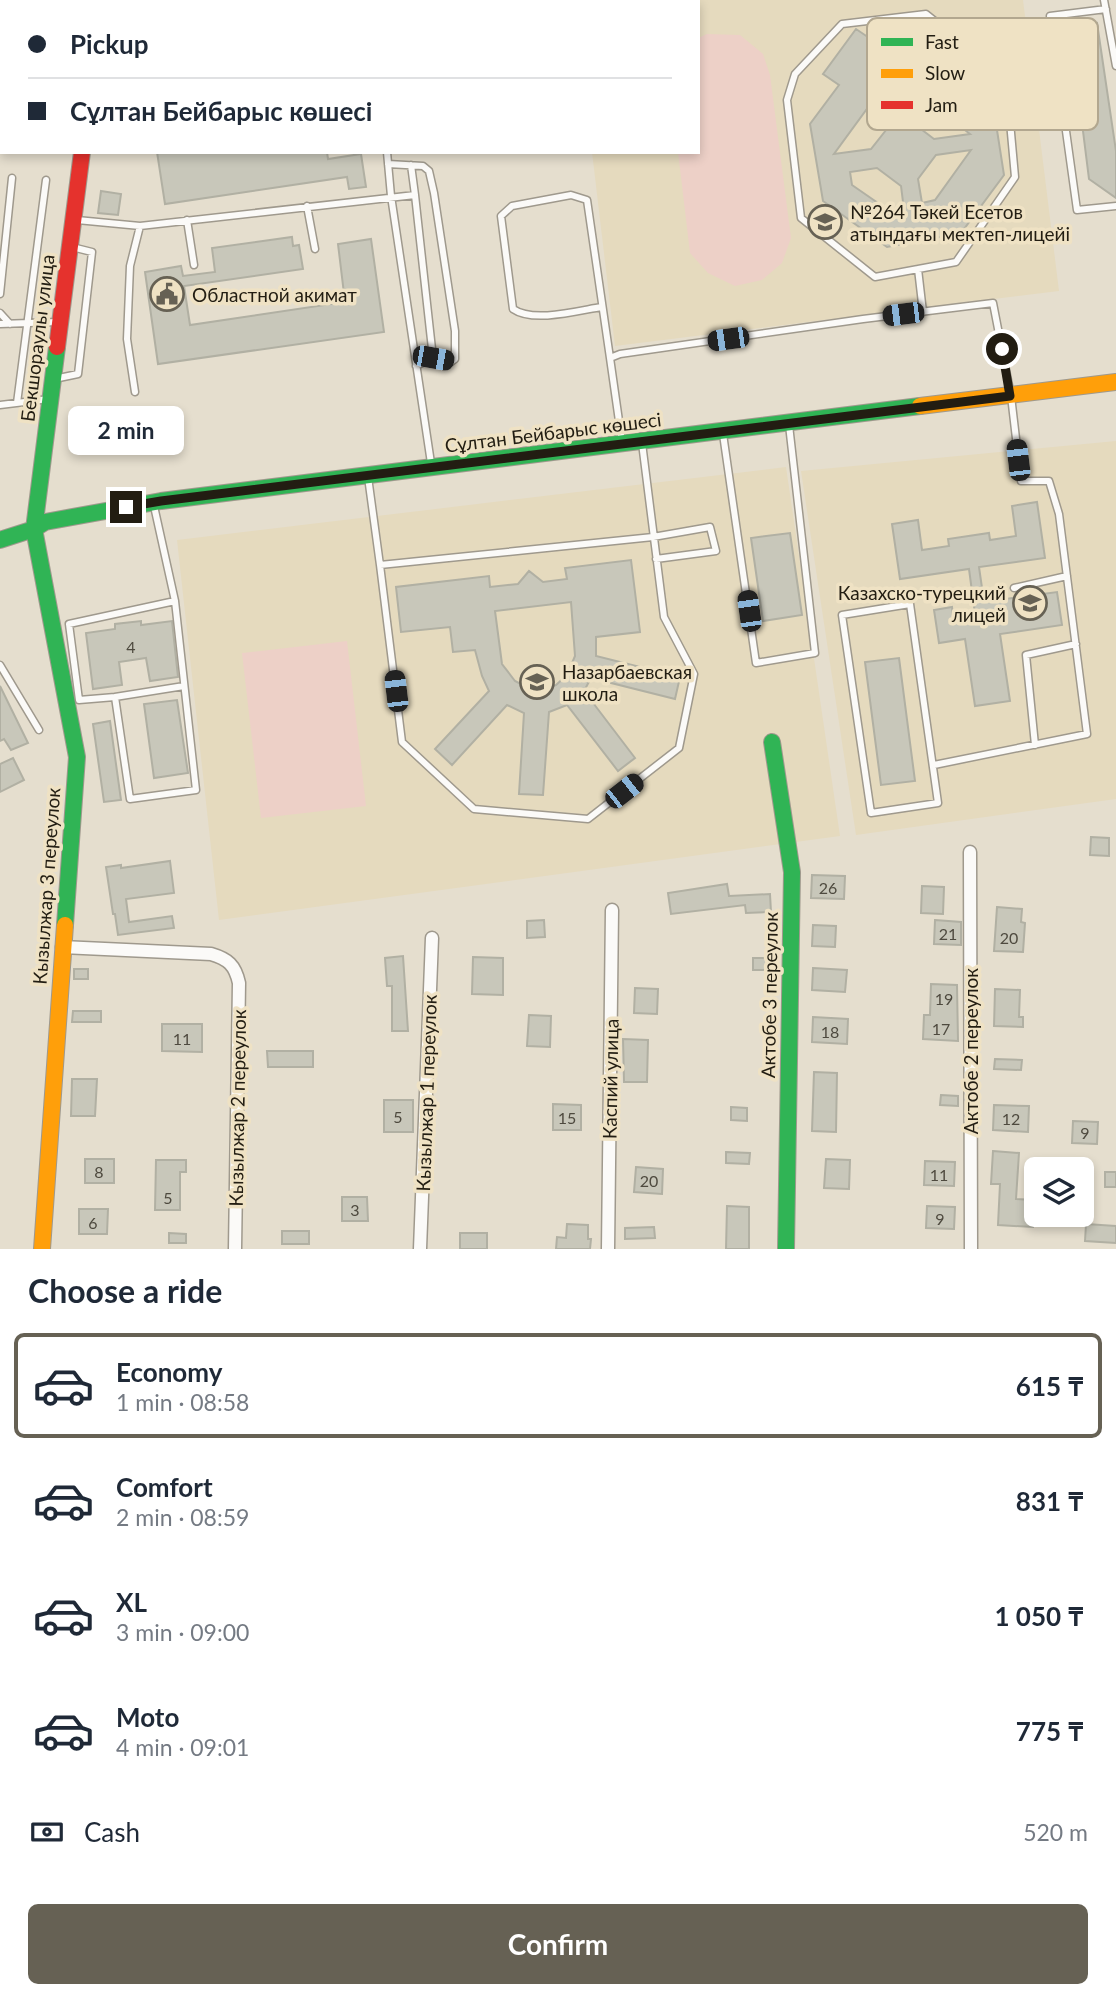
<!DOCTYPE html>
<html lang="en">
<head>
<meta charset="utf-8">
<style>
  :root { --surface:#fff; --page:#f6f6f7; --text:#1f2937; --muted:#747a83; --line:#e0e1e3; --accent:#666154 }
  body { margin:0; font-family:Lato,sans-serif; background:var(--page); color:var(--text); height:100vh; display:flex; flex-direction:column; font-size:26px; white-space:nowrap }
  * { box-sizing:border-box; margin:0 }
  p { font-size:23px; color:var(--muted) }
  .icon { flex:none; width:38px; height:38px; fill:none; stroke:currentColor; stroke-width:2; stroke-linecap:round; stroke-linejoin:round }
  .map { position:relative; height:1249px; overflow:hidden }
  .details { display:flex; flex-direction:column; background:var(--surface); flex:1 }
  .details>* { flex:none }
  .guide { position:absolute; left:0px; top:0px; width:700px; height:154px; box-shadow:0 4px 10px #0003; display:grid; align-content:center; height:154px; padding:0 28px; background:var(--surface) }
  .fabs { position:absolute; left:1024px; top:1157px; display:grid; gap:14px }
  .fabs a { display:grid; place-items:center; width:70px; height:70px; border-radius:10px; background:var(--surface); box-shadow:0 4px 10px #0003; font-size:35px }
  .end { position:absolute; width:32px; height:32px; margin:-16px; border:9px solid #221d12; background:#fff; box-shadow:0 0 0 4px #fff }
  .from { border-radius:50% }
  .bubble { position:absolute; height:49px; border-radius:10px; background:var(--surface); box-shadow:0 4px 10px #0003; font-size:23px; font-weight:700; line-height:49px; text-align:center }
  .car { position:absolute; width:21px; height:42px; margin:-21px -10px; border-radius:9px; box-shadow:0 0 5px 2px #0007; background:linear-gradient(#222 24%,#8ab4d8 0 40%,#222 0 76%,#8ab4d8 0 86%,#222 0) }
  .guide b { display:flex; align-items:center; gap:24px; height:66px; font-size:26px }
  .guide b+b { border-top:2px solid var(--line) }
  .guide i { width:18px; height:18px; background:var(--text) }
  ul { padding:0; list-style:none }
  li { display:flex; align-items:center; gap:21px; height:105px; margin:0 14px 10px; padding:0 14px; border:4px solid transparent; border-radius:10px }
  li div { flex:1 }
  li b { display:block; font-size:26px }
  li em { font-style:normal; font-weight:700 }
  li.on { border-color:var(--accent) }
  li>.icon { width:63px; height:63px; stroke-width:1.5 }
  h2 { padding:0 28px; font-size:32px; line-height:84px }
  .pay { display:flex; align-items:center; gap:18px; height:77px; padding:0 28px; font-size:26px }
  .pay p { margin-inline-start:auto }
  .button { display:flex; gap:14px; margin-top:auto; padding:14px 28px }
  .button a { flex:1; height:80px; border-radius:10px; background:var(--accent); color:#fff; font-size:28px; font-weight:700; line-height:80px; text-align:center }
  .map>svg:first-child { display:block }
  .built { fill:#e5dabe }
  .green { fill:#edd0c7 }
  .building { fill:#c8c7ba; stroke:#b1b0a3; stroke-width:2; fill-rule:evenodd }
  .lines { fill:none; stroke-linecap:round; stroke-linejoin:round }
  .lane-casing { stroke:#9f998d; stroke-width:9 }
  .street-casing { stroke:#9f998d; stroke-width:15 }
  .fast-casing { stroke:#9f998d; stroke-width:18 }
  .slow-casing { stroke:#9f998d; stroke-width:18 }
  .jam-casing { stroke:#9f998d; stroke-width:18 }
  .lane { stroke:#fbfaf8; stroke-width:6 }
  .street { stroke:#fbfaf8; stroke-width:12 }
  .fast { stroke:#30b455; stroke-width:16 }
  .slow { stroke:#ff9f0a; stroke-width:16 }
  .jam { stroke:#e5322d; stroke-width:16 }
  .route { stroke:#221d12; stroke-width:9 }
  .labels { text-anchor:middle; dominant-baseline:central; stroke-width:7; stroke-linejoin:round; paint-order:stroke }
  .number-label { font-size:16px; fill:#4e4a3f }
  .poi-label { font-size:19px; fill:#221d12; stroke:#efe2c4; text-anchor:start }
  .street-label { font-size:19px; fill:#221d12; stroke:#efe2c4 }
  .key { fill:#efe2c4; stroke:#b2a78f; stroke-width:2 }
  .key-label { font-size:19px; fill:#221d12 }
</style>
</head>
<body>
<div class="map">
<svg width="1116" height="1249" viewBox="0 0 1116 1249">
  <rect width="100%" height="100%" fill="#e5dece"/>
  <path class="built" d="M671,0h352l36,291 -444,55 -23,-194h106v-150h-41z
    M1116,441v358l-260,36 -55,-364z
    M786,467l54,369 -621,84 -42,-380z"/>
  <path class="green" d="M707,34l33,1 23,19 7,21 21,163 -9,25 -20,17 -27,6 -27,-13 -18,-20 -12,-101h20v-114z
    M347,641l19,165 -105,12 -19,-165z"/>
  <path class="building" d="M920,20l46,33 -13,17 39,28 12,77 -43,58 -74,14 -64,-46 -13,-77 29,-39 -16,-11 33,-45 34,23 8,-1zM919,94l51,40 -36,5 -21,-16 -5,1 -4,-28zM886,100l4,25 -19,24 -37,5 38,-52zM971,150l-36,50 -13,3 -4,-24 18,-24zM877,168l24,18 3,24 -13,2 -39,-27 -2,-13z
    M1097,23l19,128v47l-27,-19 -19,-152z
    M157,152h170l1,7 33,-5 5,33 -17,2 -2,-12 -182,27z
    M101,191l20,3 -3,21 -20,-2z
    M292,237l1,9 6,-1 4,24 -119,17 6,39 155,-23 -7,-58 33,-5 13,93 -226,32 -13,-92 36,-6 2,10 32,-4 -3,-24z
    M1037,502l8,56 -66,9 5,35 73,-10 5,33 -62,9 10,67 -35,5 -10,-67 -26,4 -5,-33 18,-3 1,10 22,-3 -6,-45 -69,10 -8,-55 26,-4 4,30 27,-4 -1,-7 41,-6 1,7 26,-4 -4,-30z
    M790,533l12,82 -39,6 -12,-83z
    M631,560l9,72 -44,5v19l84,21 -5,22 -84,-21 -7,13 51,67 -17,13 -51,-66 -18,7 -6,83 -24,-1 5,-81 -17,-8 -55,60 -17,-16 54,-58 -7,-15 -7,-26 -22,2 -3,-25 -49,5 -5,-45 93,-11 1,11 28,-3 11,-13 14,11 24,-3 -2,-11zM571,602l4,54 -8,19 -11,10 -14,4 -14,-1 -13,-7 -13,-17 -7,-53z
    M141,621v4l31,-4 6,56 -28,4 -4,-23 -27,4 3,23 -29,4 -7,-56 29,-4v-5z
    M899,658l16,123 -34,4 -16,-123z
    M0,686l28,57 -17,7 -7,-11 -4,2z
    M177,700l11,73 -34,5 -10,-74z
    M110,721l11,79 -17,2 -11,-78z
    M13,758l11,22 -24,12v-28z
    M1091,837l18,1v18l-19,-1z
    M170,861l4,32 -48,6 3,23 43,-6 2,12 -56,7 -3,-21h-2l-7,-47 15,-2v3z
    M812,875l33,1 -1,23 -33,-1z
    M727,884l2,12 41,-2 1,18 -25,1 -1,-8 -74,9 -3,-21z
    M922,886l22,1 -1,27 -22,-1z
    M997,907l25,2 -1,13 4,1 -2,29 -29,-1z
    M544,920l1,17 -18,1v-17z
    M935,920l26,2v23l-27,-1z
    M813,925l23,1 -1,21 -23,-1z
    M403,956l5,75h-16v-45h-5l-2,-28z
    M473,957l30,1v37l-31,-1z
    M753,958h25v12h-25z
    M813,968l34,2 -2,22 -33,-2z
    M74,969h14v10h-14z
    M931,984l26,1 1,56 -35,-2 1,-24h6z
    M635,988l23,1 -1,25 -23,-1z
    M995,989l25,1 -1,27h4v10l-29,-1z
    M73,1011h28v11h-29z
    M529,1015l22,1 -1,31 -23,-1z
    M813,1017l35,2 -1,25 -35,-2z
    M162,1024h40v28l-40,-1z
    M623,1039l25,1 -1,42h-23z
    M267,1051h46v16h-45z
    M995,1059l27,1 -1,10 -27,-1z
    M814,1072l23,1 -1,59 -24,-1z
    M72,1079h25l-2,37h-24z
    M941,1095l17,1v10l-18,-1z
    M384,1100h29v32h-29z
    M553,1104l28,1v25h-28z
    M994,1105l35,1 -1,26 -35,-2z
    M731,1107l16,1v13l-16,-1z
    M1073,1121l25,1 -1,22 -25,-1z
    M993,1151l26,2 -3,46 18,1 -1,27 -35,-2 2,-41h-9z
    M726,1152l24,1 -1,11 -23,-1z
    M85,1159h29v24h-29z
    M826,1159l24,1 -1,29 -25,-1z
    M156,1160h30v12h-6v38h-25z
    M925,1161l30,1 -1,24 -30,-1z
    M636,1167l27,2 -1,25 -28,-2z
    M1105,1172h11v15h-11z
    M342,1197h25l1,24h-26z
    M727,1206l22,1v42h-23z
    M927,1206l28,1 -1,22 -28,-1z
    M79,1209h29l-1,25h-28z
    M567,1224l21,1v14h3l-1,10h-34l1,-12 9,1z
    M1086,1224l30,2v17l-31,-2z
    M654,1227l1,11 -30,1v-11z
    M282,1231h27v13h-27z
    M169,1233l17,1v9h-17z
    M460,1233h27v16h-27z"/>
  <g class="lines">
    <g class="lane-casing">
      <path id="lane" d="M1104,0l12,66
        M1106,9l-56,7 27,194 39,-4
        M926,14l53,42 -2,19 23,19 10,28 5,55 -59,85 -81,15 -74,-59 -14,-118 8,-26 47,-50z
        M1010,122l54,-8
        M387,152l4,44 40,267
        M388,164l35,2 6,5 5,22 21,138v28l-4,3 -18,-4
        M411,165l4,30
        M307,206l8,43
        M77,220l63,6 275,-31 18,163 -17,8
        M187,220l7,45
        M918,269l5,43
        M0,294l12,-116
        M601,307c-24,4 -68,16 -88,2l-12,-93 11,-10 59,-11 16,5 23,158
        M0,313l10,11
        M0,324l58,-2
        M54,379l24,-5 14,-122 -20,-5
        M135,392l-8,-53 3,-73 10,-40
        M17,403l29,-223
        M0,405l49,-6
        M723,434l33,229 59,-10 -26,-228
        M622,442l-12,-84 10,-4 243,-35 130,-16 18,93 10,85h28l10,33 28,220 -153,31
        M642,443l22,174 30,57 -15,74 -91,71 -114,-10 -72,-67 -22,-177 273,-28 57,-10 6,24 -60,8
        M368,477l12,88
        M154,506l21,95 21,189 -66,9 -15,-102 -36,3 -10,-76 106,-23
        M1014,588l53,-12
        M910,604l28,199 -67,10 -29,-198z
        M0,665l39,65
        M115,697l69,-11
        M1035,745l-9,-90 50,-11"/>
    </g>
    <g class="street-casing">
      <path id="street" d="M679,0l1,2
        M102,2l1,-2
        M295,2v-2
        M480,2v-2
        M0,112l2,1
        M970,852l1,397
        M62,947l149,7c17,5 24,11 28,29l-4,266
        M420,1249l12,-311
        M608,1249l4,-339"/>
    </g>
    <g class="fast-casing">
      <path id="fast" d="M57,347l-23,182 43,228 -12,168
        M0,540l34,-11 11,-7 116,-21 759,-95
        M772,742l20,130 -6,377"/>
    </g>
    <g class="slow-casing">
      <path id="slow" d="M920,406l196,-24
        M42,1249l23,-324"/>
    </g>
    <g class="jam-casing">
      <path id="jam" d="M57,347l25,-195"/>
    </g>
    <use href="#lane" class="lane"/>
    <use href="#street" class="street"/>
    <use href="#fast" class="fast"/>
    <use href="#slow" class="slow"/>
    <use href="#jam" class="jam"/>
  </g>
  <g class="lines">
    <path class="route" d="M126,507l35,-6 849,-105 -8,-47"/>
  </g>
  <defs>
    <g id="school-ring" transform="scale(1.75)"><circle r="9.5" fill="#efe2c4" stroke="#666154" stroke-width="1.5"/><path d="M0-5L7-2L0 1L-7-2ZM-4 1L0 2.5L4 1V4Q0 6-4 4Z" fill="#666154"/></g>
    <g id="civic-ring" transform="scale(1.75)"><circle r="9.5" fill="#efe2c4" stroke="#666154" stroke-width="1.5"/><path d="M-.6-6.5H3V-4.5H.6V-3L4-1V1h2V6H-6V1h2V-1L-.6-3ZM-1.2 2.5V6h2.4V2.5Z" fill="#666154"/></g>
  </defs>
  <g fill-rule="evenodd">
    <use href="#school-ring" x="825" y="222"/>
    <use href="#civic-ring" x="167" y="294"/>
    <use href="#school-ring" x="1030" y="603"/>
    <use href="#school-ring" x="537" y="682"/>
  </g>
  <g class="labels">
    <g class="number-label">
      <text x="131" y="646">4</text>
      <text x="828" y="887">26</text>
      <text x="948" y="933">21</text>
      <text x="1009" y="937">20</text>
      <text x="944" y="998">19</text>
      <text x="941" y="1028">17</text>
      <text x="830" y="1031">18</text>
      <text x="182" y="1038">11</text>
      <text x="398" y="1116">5</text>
      <text x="567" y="1117">15</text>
      <text x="1011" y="1118">12</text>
      <text x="1085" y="1132">9</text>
      <text x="99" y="1171">8</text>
      <text x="939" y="1174">11</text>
      <text x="649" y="1180">20</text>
      <text x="168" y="1197">5</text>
      <text x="355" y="1209">3</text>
      <text x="940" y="1218">9</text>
      <text x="93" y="1222">6</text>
    </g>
    <g class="poi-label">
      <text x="850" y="211">№264 Тәкей Есетов<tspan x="850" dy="22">атындағы мектеп-лицейі</tspan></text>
      <text x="192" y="294">Областной акимат</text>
      <text x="1006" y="592" text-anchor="end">Казахско-турецкий<tspan x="1006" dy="22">лицей</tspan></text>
      <text x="562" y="671">Назарбаевская<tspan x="562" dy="22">школа</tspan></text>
    </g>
    <g class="street-label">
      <text transform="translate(37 338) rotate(-83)">Бекшораулы улица</text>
      <text transform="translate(553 432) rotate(-7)">Сұлтан Бейбарыс көшесі</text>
      <text transform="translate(46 886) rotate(-86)">Кызылжар 3 переулок</text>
      <text transform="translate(769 995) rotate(-89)">Актобе 3 переулок</text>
      <text transform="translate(970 1051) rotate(-90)">Актобе 2 переулок</text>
      <text transform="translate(610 1079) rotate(-89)">Каспий улица</text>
      <text transform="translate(426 1093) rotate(-88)">Кызылжар 1 переулок</text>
      <text transform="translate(237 1108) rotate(-89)">Кызылжар 2 переулок</text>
    </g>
  </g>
  <rect x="867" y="18" width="231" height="112" rx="10" class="key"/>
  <rect x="881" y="38" width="32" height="8" fill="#30b455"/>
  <rect x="881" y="69" width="32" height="9" fill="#ff9f0a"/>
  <rect x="881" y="101" width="32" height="8" fill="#e5322d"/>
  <g class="key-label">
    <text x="925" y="49">Fast</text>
    <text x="925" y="80">Slow</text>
    <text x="925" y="112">Jam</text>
  </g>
</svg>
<div class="fabs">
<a><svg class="icon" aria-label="layers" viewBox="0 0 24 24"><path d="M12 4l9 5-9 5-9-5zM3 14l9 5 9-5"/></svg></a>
</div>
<i class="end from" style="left:1002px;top:349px"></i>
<i class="end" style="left:126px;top:507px"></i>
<div class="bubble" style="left:68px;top:406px;width:116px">2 min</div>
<i class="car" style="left:903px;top:314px;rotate:263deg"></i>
<i class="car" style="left:728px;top:339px;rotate:262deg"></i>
<i class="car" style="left:433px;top:358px;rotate:100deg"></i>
<i class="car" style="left:1018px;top:460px;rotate:353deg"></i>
<i class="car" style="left:749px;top:611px;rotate:352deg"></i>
<i class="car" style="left:396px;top:691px;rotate:353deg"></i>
<i class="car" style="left:624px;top:791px;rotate:52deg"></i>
<div class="guide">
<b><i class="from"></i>Pickup</b>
<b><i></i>Сұлтан Бейбарыс көшесі</b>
</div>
</div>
<section class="details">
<h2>Choose a ride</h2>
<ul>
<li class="on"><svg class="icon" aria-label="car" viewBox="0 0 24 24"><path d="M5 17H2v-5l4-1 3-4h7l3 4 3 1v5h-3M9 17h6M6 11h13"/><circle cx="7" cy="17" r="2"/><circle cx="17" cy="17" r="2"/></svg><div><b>Economy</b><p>1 min · 08:58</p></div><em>615 ₸</em></li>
<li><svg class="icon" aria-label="car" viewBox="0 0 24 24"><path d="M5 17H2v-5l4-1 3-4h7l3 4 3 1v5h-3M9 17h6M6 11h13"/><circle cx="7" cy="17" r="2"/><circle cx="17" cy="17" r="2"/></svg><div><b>Comfort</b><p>2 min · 08:59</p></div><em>831 ₸</em></li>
<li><svg class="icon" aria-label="car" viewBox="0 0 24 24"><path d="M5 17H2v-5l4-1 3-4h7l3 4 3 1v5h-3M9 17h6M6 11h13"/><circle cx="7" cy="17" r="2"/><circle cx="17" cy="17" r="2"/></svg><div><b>XL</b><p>3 min · 09:00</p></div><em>1 050 ₸</em></li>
<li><svg class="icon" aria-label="car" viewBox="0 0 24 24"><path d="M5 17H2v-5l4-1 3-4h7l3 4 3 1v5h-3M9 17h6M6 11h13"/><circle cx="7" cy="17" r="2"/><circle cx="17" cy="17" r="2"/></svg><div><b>Moto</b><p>4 min · 09:01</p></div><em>775 ₸</em></li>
</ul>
<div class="pay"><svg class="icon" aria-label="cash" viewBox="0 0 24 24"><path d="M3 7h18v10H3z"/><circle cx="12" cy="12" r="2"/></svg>Cash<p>520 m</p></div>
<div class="button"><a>Confirm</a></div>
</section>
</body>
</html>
